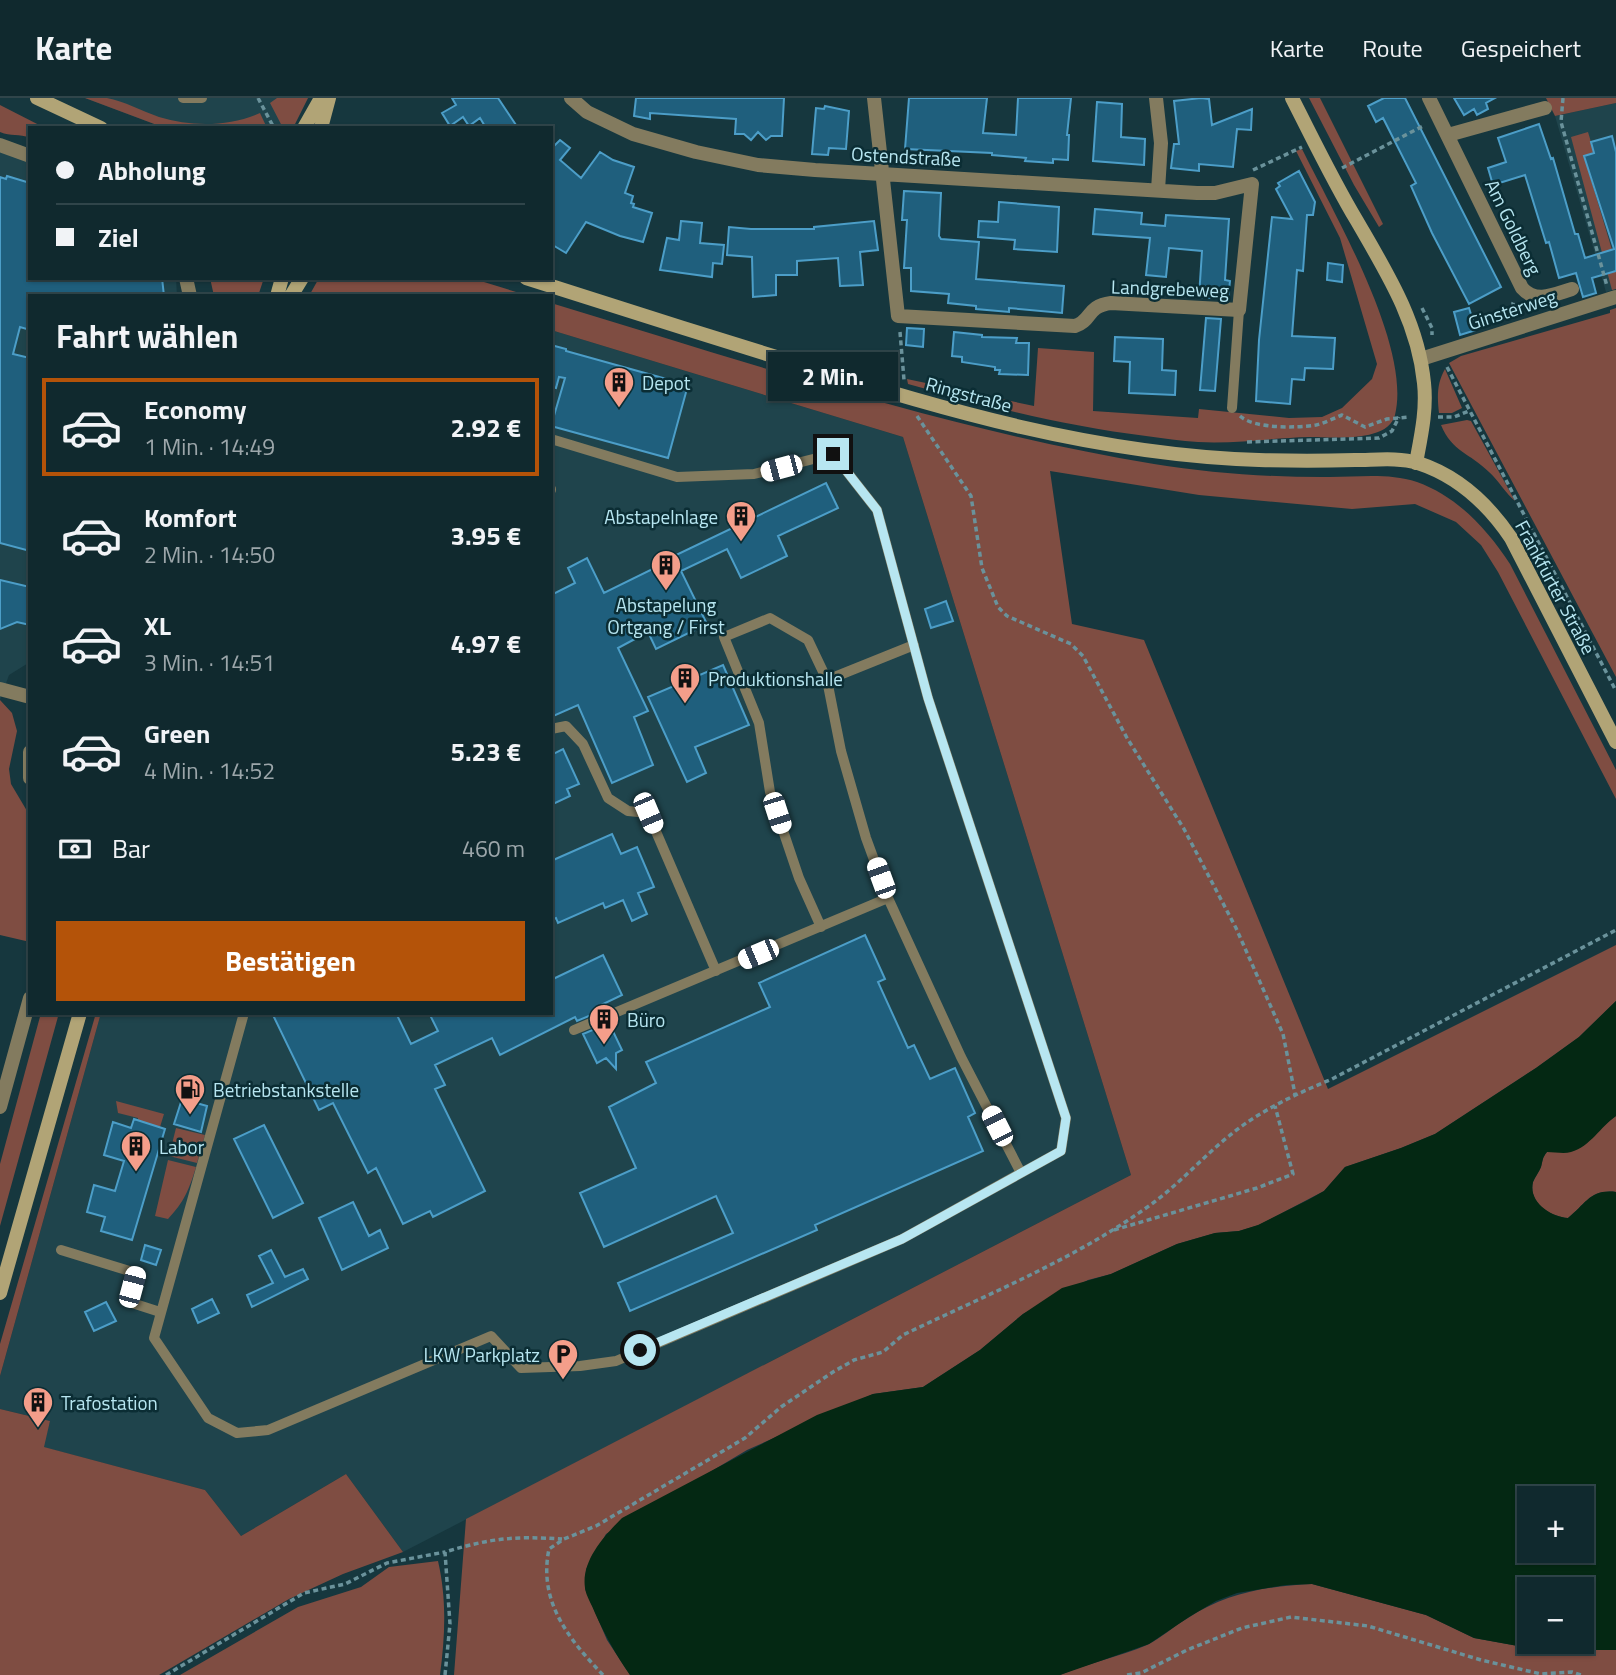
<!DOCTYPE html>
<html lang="de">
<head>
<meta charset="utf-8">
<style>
  :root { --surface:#10292e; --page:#193136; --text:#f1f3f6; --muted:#9ca6aa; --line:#30454a; --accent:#b45309 }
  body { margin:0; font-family:"Titillium Web",sans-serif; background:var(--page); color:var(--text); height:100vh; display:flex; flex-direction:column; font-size:26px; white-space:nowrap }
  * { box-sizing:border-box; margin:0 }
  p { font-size:23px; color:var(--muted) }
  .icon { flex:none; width:38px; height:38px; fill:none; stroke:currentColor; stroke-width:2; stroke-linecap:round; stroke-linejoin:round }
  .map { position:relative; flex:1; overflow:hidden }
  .side { position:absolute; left:28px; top:196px; width:525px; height:721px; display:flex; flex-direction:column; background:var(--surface); border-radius:0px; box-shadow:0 2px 5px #0004,0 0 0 2px var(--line) }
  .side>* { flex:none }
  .hud { position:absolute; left:28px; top:28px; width:525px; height:154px; border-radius:0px; box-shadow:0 2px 5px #0004,0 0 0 2px var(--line); display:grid; align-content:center; height:154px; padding:0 28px; background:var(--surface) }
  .buttons { position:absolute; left:1517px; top:1388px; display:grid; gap:14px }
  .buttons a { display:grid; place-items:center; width:77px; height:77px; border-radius:0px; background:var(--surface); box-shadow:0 2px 5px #0004,0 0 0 2px var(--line); font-size:35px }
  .end { position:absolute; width:32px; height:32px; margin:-16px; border:9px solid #b7e6f1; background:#111; box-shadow:0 0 0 4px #111 }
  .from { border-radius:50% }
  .bubble { position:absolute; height:49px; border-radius:0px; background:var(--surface); box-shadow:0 2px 5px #0004,0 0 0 2px var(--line); font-size:23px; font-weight:700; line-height:49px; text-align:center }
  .car { position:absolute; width:21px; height:42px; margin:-21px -10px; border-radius:9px; box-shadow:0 0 5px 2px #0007; background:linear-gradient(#fff 24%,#345 0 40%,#fff 0 76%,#345 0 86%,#fff 0) }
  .hud b { display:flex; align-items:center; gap:24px; height:66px; font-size:26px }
  .hud b+b { border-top:2px solid var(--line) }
  .hud i { width:18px; height:18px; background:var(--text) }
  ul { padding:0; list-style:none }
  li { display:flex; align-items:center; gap:21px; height:98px; margin:0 14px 10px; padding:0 14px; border:4px solid transparent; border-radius:0px }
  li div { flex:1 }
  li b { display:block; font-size:26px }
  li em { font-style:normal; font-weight:700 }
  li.on { border-color:var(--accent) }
  li>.icon { width:63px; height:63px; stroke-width:1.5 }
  h2 { padding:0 28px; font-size:32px; line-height:84px }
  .pay { display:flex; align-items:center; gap:18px; height:77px; padding:0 28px; font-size:26px }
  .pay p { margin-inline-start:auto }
  .action { display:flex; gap:14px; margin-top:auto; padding:14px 28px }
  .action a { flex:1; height:80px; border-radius:0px; background:var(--accent); color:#fff; font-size:28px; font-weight:700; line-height:80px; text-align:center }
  header { display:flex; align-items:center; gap:42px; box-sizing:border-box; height:98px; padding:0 35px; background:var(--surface); border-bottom:2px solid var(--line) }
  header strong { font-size:33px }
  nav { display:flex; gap:38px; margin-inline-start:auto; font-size:24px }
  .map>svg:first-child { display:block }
  .built { fill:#1f444c }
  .green { fill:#7f4d42 }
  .water { fill:#042813; fill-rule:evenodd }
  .building { fill:#1f5f7d; stroke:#4c9ec8; stroke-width:2 }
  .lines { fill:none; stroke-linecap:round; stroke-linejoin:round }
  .path { stroke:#6a929b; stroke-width:3.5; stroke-dasharray:5 3.5; stroke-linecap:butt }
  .lane { stroke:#837b5f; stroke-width:10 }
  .street { stroke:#837b5f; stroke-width:14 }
  .secondary { stroke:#b1a476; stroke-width:14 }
  .route { stroke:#b7e6f1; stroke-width:9 }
  .labels { text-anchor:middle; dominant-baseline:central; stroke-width:5; stroke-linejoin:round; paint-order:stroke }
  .street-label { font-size:19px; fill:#b7e6f1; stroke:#0b2d34 }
  .poi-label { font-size:19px; fill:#b7e6f1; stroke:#0b2d34; text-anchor:start }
</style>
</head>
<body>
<header>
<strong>Karte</strong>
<nav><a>Karte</a><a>Route</a><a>Gespeichert</a></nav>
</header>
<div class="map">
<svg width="1616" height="1577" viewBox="0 0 1616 1577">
  <rect width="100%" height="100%" fill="#16373e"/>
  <path class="built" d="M85,0h223l-15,30h-128z
    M1616,5v186l-10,3 -51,-176z
    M0,51l30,12v117h146l1,18h-147v366l-21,13 -9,25z
    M551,232l352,107 228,738 -728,377 -57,-78 -105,62 -36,-46 -162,-43 7,-26 -50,-12v-33l101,-363h450z"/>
  <path class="green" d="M85,0c7,0 15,0 22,0 17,3 35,13 52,19 33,10 69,10 101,-4l7,15h-102z
    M277,0h31l-15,30h-10l-13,-25z
    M1309,0h11l63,126 -4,3 -25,-42z
    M1546,0h70v5l-61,13z
    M0,7l45,23h-15v10c-11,-5 -19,-1 -30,-6z
    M1588,34l6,20 -10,4 28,94 -1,22 5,-1v18l-4,1 -41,-153z
    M1302,51c31,63 110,197 93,266 -7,28 -62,22 -86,22 -37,1 -73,7 -111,5 -17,-1 -35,-4 -52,-6 -81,-10 -160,-30 -238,-52l-1,-5 127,27 4,-58 56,4 -1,59 105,7 1,-9 90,9 33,-1 20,-9 30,-29 5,-15 -37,-126 -44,-87z
    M210,180h54l-6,18h-44z
    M319,180h152l58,18h-220z
    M551,205c199,60 397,127 603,161 55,9 112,13 168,13 32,1 63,-5 95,5 41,15 70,47 93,82l106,206v29l-118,-227 -17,-27 -25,-23 -41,-18 -63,5 -153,-14 -149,-24 22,153 72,16 184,449 288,-144v56l-37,36 -43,31 -101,66 -34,14 -56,19 -21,24 -65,34 -20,6 -24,2 -38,11 -66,30 -23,6 -65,34 -43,36 -57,37 -50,7 -126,56 -141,84 -20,35 -1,20 22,51 23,35h-176l12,-156 665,-344 -228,-738 -352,-107z
    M1616,210v369l-167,-314 12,-7 149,-43v-3z
    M1445,271l17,39 -10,5h-13c-2,-17 -2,-30 6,-44z
    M1467,322l4,1 44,80c-8,-6 -17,-21 -26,-29 -19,-19 -37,-20 -48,-47z
    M0,602l12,13 5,18 -8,38 2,15 19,32v126l-30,-7z
    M41,915h18l-59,213v-62z
    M96,915h5l-101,363v-32z
    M116,1003l48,13 -4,13 -22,-6v-3l-20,-5z
    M1616,1018v76c-26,-3 -30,12 -48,26 -17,-1 -40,-15 -35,-36 2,-5 6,-10 8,-15 2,-7 1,-9 6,-15 47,1 37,-14 69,-36z
    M176,1030l29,7 -8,28 -28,-7z
    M168,1062l28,7c-7,23 -12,35 -28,52l-13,-3z
    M0,1311l50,12 -6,26 161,43 36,46 105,-62 57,78 -60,22 -54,25 -130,76h-159z
    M438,1463c9,39 7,75 2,114h-260l118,-68 63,-20 28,-20z
    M1312,1486l114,31 48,23 44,8 41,4h57v25h-556c28,-12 59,-18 87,-30 14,-7 27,-19 41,-27 38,-25 79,-32 124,-34z"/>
  <path class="water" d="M1616,903v115c-16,11 -25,30 -45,36 -7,2 -16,0 -24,0 -5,6 -4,8 -6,15 -2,5 -6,10 -8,15 -5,20 18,35 35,36 18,-14 22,-29 48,-26v458h-57l-41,-4 -44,-8 -48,-23 -114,-31 -26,1 -49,8 -21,8 -27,16 -40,27 -89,31h-430c-14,-20 -25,-40 -35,-62 -3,-8 -9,-17 -10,-25 -4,-27 19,-52 37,-70l195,-103 56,-21 50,-7 57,-37 43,-36 39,-26 49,-14 66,-30 38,-11 24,-2 19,-6 50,-25 16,-9 21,-24 56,-19 34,-14 101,-66 43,-31zM1530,1400h52v52h-52zM1530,1491h52v53h-52z"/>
  <path class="building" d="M452,0h46l20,30h-32l-6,-10 -11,8 -6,-9 -13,9 -8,-13 14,-8z
    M636,0h148l-2,38h-11l-5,4 -8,-8 -7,8 -7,-6h-9l1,-15 -86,-6v6l-16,-3z
    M909,0h78l-4,35 33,2 2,-37h53l-4,37h2l-1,25 -15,-1v4l-28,-2 1,-3 -34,-3v-2l-87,-4z
    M1201,0l8,1 3,26 40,-16 -1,21 -14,-1 -4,38 -34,-3v7l-28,-3 3,-24h5l-5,-43z
    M1384,0h21l96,189 -32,17 -37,-71 -21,-47 5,-3 -33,-65 -7,4 -8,-16z
    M1454,0h41l-9,5 2,6 -11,6 -3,-6 -10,6z
    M1097,4l25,2 -1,33 24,2 -1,26 -51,-4z
    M825,8l24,5 -3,38 -17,-1 -1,7 -16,-1 4,-46 8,1z
    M1539,26l12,35 2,-1 22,76h3l7,24 29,-9 -30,-93 10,-3 -3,-11 21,-6 4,16v119l-24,7 4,15 -13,4 -7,-24 -17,5 -10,-36 -3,1 -21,-68 -32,10 -5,-17 18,-6 -8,-24z
    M560,42l10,8 -10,12 21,18 19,-26 13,8 21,7 -9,26 8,3 -2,7 3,1 -1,3 19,6 -9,29 -23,-6 -34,-14 -20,31 -15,-9v-95z
    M1299,73l16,31 -2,13h-6l-4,56 -6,-1 -5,66 43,2 -2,31 -28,-1 -1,12 -12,-1 -2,25 -34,-3 3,-61 13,-123 20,2 -16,-30 4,-3 -2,-3z
    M7,78l23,7v95h132l2,18h-134v34l-10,-3 -7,27 17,4v193l-30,-8v-366l6,2z
    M904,93l37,2 -2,43 2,3 38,3 -3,37 88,7 -2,27 -53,-5v4l-33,-3v-3l-28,-3 1,-9 -38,-3v-23h-7l3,-48h-5z
    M999,104l60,5 -2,45 -43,-3 1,-9 -37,-3 1,-16 19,1z
    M1095,111l47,4 -1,11 24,2 1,-11 63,4 -4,61 5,1 -2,18 -29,-2 3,-46 -33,-3 -3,29 -20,-2 4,-37 -57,-4z
    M681,123l21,2 -2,20 24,2 -2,19 -9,-1 -1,14 -52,-7 7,-32 12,2z
    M874,123l4,29 -18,2 3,33 -23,1 -2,-28 -41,3v14h-21v20l-23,2 -1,-40 -25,-2 2,-28 22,2h63v-2z
    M1328,165l15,2 -1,17 -15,-2z
    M1469,210l7,22 -16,5 -6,-23z
    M1206,220l15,1 -6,72 -15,-1z
    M907,230l17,1 -1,18 -17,-2z
    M954,234l28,3v2l35,1 -1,5h13l-1,32 -29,-1 1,-4h-5v-3l-33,-5v-5l-10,-1z
    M1115,239l48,2 -1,31 14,1 -1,24 -46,-2 1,-31 -16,-1z
    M551,247l15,4v2l122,34 -20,73 -117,-32 14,-48 -6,-1 -3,11 -5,-1z
    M826,385l12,25 -60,28 9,20 -46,22 -14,-29 -46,22 26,53 -51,25 -8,-17 -30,16 30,63 -14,6 19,48 -41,18 -34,-78 -27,12v-122l24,-12 -7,-15 19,-10 17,35 71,-35 -1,-2z
    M0,482l30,7v38l-13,-3 -17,7z
    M946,503l7,20 -22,7 -6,-19z
    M723,567l26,60 -54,22 11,26 -19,9 -39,-85z
    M563,651l16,35 -12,5 3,7 -19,9v-50z
    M612,736l9,20 16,-7 17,40 -16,6 9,21 -15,7 -9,-21 -18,8 -2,-5 -45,20 -2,-5 -5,2v-59z
    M865,837l20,44 -7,3 30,66 6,-3 16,34 25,-11 20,45 -7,4 15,34 -168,74 2,5 -187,81 -12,-28 115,-50 -17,-37 -112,51 -24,-54 56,-25 -27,-61 47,-24 -10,-21 124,-55 -11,-24z
    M603,857l19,40 -21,10 2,5 -26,11 -2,-4 -75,38 -8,-17 -57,27 10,20 -10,4 50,102 -52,26 -3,-6 -27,13 -27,-56 -8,5 -35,-70 -14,7 -47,-97h124l15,31 27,-13 -9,-18h122v-33z
    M609,925l13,27 -6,3v16l-10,-11 -9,5 -14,-29z
    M182,1001l25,7 -6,26 -27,-8z
    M134,1021l31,10 -33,111 -31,-9 4,-14 -18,-5 7,-27 21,6 9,-30 -20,-6 9,-33 18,6z
    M264,1027l39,78 -30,15 -39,-79z
    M353,1104l16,34 11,-6 8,18 -46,22 -23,-52z
    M145,1147l16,5 -5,15 -15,-5z
    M271,1152l14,27 18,-8 5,10 -56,28 -5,-12 26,-12 -14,-27z
    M212,1201l7,14 -21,10 -6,-14z
    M106,1204l10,19 -22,10 -9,-19z"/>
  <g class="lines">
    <path class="path" d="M258,0l16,30
      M1563,0l-2,24 46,164
      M1342,70l83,-43
      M1253,72l49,-23
      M1422,210l10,20v7
      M1514,218l-1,-13 2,-3
      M900,234l4,48
      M1447,269l169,324
      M917,318l54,80 11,72 16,39 9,9 64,28 12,12 44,82 57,91 52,99 47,106 12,60
      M1240,318c14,13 57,12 76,9 9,-2 18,-7 26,-10l23,12 22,-8 22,-2
      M1438,319h16l15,-6
      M1247,344l132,-4 13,-7 7,-14
      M1114,1132l143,-42 36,-14 -18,-68
      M166,1577l138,-82 41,-9 42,-21 58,-11
      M445,1577l5,-51 -5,-72c46,-14 70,-16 117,-13
      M603,1577c-34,-36 -65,-73 -54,-126l15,-10 32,-13 122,-72 27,-16 36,-31 52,-35 21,-12 29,-8 20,-17c85,-41 173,-76 250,-132 27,-20 50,-46 76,-67 30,-25 67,-42 103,-57l284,-149
      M1127,1577l14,-2 46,-23 55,-22 49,-11 77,9 113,34 60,14 31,-2 9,3"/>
    <path class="lane" d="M183,0h19
      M1232,310l7,-98
      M551,391v1
      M827,582l87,-35
      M551,631l15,-3 17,18 25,54 20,13 20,2 68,158
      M821,829l-22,-49 -29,-86 -11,-69 -35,-86 46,-19 38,22 19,40 14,71 25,87 22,60
      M244,915l-90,325 54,80 29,15 31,-3 223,-94 30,32 59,-2 36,-5 286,-122 159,-88 5,-33 -138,-420 -51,-188 -44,-56 -79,20 -77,3 -126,-38
      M574,932l314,-132 73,159 60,116
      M61,1152l75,23 -7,29 31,10"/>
    <path class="street" d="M571,0l16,14 46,22 63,18 62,13 57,5 382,23h18l37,-9 -13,126 -128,-7c-25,3 -19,18 -36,23l-177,-10 -24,-218
      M1156,0l5,45 -3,47
      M1429,0l93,190c14,16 33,6 50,1
      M1448,37l97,-27
      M0,47l30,11
      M186,180l4,18
      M1421,261l195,-62
      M0,591l30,8
      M30,654v26
      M0,1009l30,-109"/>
    <path class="secondary" d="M37,0l64,30
      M1292,0c21,41 41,83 65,123 30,52 61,101 67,162 3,27 -3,53 -8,80
      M304,30l17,-30
      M321,30l8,-30
      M526,180c88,28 175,56 263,83 153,49 309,94 470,99 32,1 64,1 96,0 20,0 43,-3 63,3 40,13 70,41 93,75l105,204
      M277,198l5,-18
      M291,198l11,-18
      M0,1195l80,-280"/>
  </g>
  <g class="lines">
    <path class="route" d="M640,1252l262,-111 159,-88 5,-33 -138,-420 -51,-188 -44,-56"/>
  </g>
  <defs>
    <g id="building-pin" transform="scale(1.575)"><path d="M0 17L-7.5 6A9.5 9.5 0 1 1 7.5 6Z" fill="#f49e8a" stroke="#0b2d34"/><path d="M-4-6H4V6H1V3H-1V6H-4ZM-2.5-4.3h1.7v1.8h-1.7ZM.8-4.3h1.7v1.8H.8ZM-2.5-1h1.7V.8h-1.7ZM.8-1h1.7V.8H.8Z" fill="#111"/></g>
    <g id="fuel-pin" transform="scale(1.575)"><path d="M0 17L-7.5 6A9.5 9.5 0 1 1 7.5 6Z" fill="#f49e8a" stroke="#0b2d34"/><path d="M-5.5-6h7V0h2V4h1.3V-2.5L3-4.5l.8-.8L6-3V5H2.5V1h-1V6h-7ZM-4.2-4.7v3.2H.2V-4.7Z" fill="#111"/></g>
    <g id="parking-pin" transform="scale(1.575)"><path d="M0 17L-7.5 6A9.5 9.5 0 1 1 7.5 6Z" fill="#f49e8a" stroke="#0b2d34"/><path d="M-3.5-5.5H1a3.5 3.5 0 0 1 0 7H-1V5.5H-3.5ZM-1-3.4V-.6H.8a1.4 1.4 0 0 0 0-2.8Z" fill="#111"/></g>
  </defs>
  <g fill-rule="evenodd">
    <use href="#building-pin" x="619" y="284"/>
    <use href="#building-pin" x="741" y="418"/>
    <use href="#building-pin" x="666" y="467"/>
    <use href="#building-pin" x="685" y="580"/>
    <use href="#building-pin" x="604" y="921"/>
    <use href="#fuel-pin" x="190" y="991"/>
    <use href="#building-pin" x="136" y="1048"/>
    <use href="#parking-pin" x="563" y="1256"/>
    <use href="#building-pin" x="38" y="1304"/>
  </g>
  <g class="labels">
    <g class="street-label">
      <text transform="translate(906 58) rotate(3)">Ostendstraße</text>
      <text transform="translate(1514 129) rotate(64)">Am Goldberg</text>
      <text transform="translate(1170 190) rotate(2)">Landgrebeweg</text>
      <text transform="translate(1512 211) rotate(-18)">Ginsterweg</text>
      <text transform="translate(969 296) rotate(15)">Ringstraße</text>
      <text transform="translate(1556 489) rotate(62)">Frankfurter Straße</text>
    </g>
    <g class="poi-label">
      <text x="642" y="284">Depot</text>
      <text x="718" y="418" text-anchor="end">Abstapelnlage</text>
      <text x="666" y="506" text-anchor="middle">Abstapelung<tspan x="666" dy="22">Ortgang / First</tspan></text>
      <text x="708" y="580">Produktionshalle</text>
      <text x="627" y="921">Büro</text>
      <text x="213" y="991">Betriebstankstelle</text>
      <text x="159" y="1048">Labor</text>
      <text x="540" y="1256" text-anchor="end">LKW Parkplatz</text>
      <text x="61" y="1304">Trafostation</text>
    </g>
  </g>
</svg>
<div class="buttons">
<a>+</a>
<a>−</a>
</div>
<i class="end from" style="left:640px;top:1252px"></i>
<i class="end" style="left:833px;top:356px"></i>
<div class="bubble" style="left:768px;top:254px;width:130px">2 Min.</div>
<i class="car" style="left:781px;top:370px;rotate:255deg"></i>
<i class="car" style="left:648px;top:715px;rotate:157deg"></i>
<i class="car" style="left:777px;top:715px;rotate:162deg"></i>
<i class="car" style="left:881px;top:780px;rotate:340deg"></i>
<i class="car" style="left:758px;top:856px;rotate:247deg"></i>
<i class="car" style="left:997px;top:1028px;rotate:333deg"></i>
<i class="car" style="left:132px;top:1189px;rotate:15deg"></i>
<div class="hud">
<b><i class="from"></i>Abholung</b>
<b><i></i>Ziel</b>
</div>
<section class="side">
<h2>Fahrt wählen</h2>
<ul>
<li class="on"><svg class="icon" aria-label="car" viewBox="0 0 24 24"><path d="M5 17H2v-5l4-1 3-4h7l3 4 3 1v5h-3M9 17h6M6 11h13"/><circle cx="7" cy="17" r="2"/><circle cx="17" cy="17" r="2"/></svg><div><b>Economy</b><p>1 Min. · 14:49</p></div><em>2.92 €</em></li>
<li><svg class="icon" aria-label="car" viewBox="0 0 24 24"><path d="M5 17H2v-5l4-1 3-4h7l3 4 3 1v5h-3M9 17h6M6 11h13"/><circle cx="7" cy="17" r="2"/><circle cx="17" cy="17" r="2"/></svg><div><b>Komfort</b><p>2 Min. · 14:50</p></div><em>3.95 €</em></li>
<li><svg class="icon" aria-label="car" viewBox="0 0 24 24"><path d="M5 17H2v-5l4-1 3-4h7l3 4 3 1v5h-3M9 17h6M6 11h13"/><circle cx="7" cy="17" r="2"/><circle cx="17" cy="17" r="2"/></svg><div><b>XL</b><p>3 Min. · 14:51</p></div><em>4.97 €</em></li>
<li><svg class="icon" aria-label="car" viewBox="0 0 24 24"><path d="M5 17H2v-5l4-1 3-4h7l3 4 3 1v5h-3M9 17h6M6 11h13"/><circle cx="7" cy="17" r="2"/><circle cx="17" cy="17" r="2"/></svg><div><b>Green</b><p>4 Min. · 14:52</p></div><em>5.23 €</em></li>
</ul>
<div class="pay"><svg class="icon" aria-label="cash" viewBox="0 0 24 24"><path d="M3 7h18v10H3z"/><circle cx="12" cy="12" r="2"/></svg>Bar<p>460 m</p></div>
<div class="action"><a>Bestätigen</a></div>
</section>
</div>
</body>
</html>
